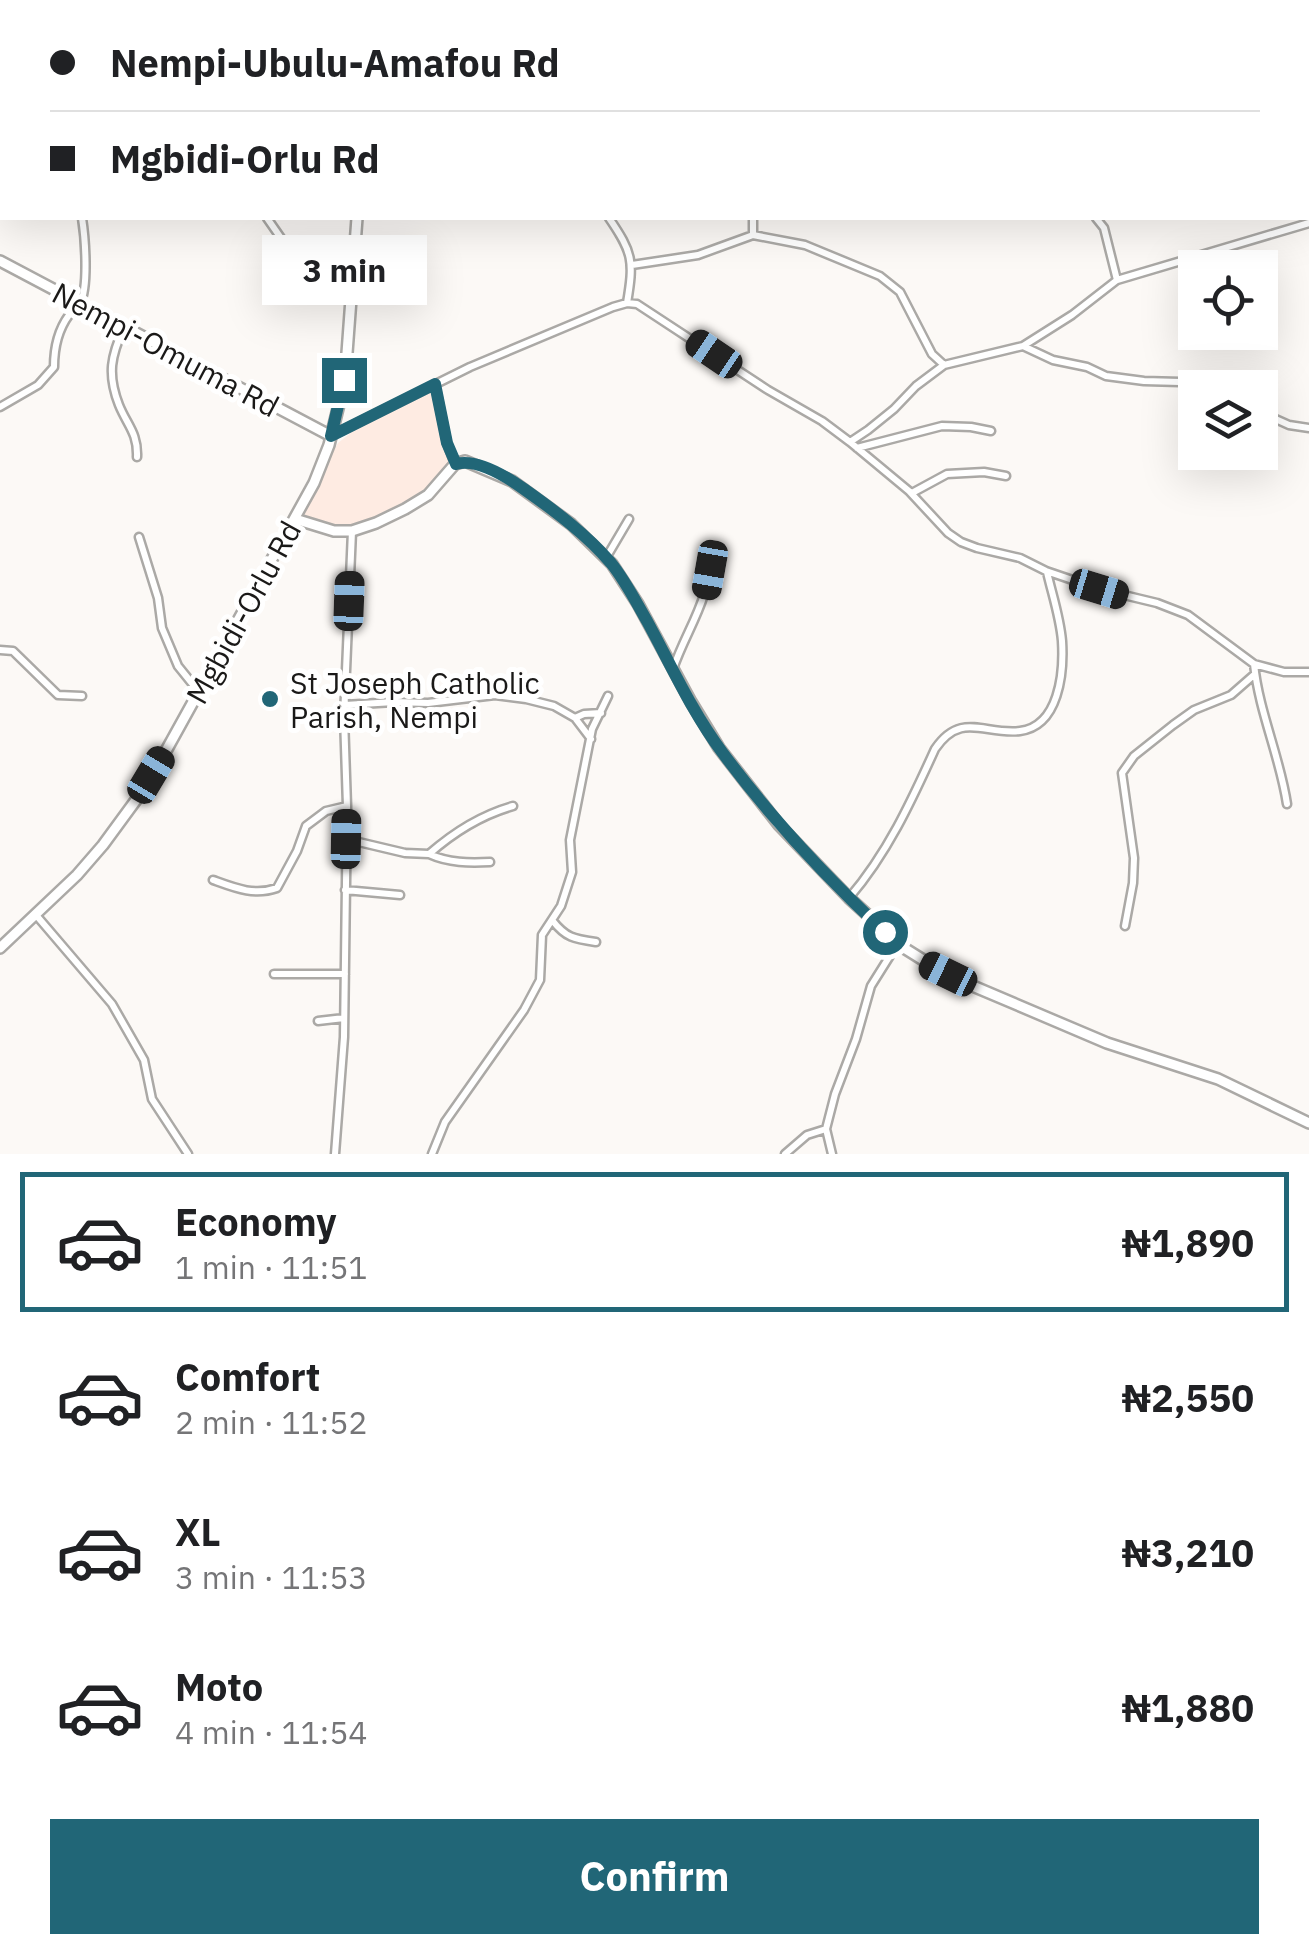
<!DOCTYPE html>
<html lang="en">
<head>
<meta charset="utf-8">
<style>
  :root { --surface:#fff; --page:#f6f6f6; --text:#202124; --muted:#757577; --line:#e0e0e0; --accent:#216677 }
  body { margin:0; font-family:"IBM Plex Sans",sans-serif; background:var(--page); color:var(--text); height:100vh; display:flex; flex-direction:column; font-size:38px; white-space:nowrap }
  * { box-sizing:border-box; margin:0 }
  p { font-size:32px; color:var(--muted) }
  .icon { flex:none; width:55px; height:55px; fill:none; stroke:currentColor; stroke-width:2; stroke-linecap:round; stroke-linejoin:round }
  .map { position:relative; height:1154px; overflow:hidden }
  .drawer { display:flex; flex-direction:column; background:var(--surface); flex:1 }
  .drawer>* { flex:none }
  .hud { position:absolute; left:0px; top:0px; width:1310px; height:220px; box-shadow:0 10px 40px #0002; display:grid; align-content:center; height:220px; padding:0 50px; background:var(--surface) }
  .buttons { position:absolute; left:1178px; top:250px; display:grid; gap:20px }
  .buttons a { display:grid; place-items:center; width:100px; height:100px; border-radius:0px; background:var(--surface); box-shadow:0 10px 40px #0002; font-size:50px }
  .end { position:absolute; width:45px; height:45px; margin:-22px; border:12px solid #216677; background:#fff; box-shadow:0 0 0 5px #fff }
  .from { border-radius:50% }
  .bubble { position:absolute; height:70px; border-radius:0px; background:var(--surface); box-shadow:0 10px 40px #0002; font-size:32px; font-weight:700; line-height:70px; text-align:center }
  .car { position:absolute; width:30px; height:60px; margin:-30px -15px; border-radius:12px; box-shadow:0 0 8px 2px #0007; background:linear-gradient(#222 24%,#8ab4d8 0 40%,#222 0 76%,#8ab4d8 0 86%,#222 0) }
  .hud b { display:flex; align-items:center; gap:35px; height:95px; font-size:38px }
  .hud b+b { border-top:2px solid var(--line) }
  .hud i { width:25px; height:25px; background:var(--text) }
  ul { padding:18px 0 0; list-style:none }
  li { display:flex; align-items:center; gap:30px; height:140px; margin:0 20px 15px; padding:0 30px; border:5px solid transparent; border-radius:0px }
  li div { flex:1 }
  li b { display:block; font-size:38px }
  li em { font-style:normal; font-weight:700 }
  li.active { border-color:var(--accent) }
  li>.icon { width:90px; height:90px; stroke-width:1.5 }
  .action { display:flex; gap:20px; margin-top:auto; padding:20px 50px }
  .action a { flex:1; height:115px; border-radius:0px; background:var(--accent); color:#fff; font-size:40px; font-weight:700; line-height:115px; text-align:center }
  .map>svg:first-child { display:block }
  .commercial { fill:#feebe2 }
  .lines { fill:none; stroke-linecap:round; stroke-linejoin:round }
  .street-casing { stroke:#aba9a6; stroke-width:11 }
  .secondary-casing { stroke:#aba9a6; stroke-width:14 }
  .street { stroke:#fff; stroke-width:6 }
  .secondary { stroke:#fff; stroke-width:9 }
  .route { stroke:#216677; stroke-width:12 }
  .poi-dot { fill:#216677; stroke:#fff; stroke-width:4 }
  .labels { text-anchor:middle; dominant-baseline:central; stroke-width:10; stroke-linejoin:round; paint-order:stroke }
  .street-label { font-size:30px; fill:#1a1918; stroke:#fff }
  .poi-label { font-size:30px; fill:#1a1918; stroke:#fff; text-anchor:start }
</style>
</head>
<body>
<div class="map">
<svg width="1309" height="1154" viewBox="0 0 1309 1154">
  <rect width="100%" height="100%" fill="#fcf9f6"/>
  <path class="commercial" d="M436,389l19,75 -31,33 -72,34 -57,-12 43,-76 19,-15z"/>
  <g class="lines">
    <g class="street-casing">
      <path id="street" d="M52,0l1,2
        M79,2l3,-2
        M423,2l2,-2
        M676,2l1,-2
        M737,2v-2
        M836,2v-2
        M999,2v-2
        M0,18l2,1
        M267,218l25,36 61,11
        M609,218c24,35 25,43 18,85
        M753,218v17
        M1096,218l8,10 13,52
        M632,265l66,-10 55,-20 52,10 75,31 20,16 32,62 12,11
        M124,327c-13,29 -17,47 -5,78 8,20 19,28 18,52
        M1023,346l30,14 34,7 19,9 38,5 36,1 23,6
        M435,384l12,59 8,21
        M0,407l38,-22 16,-18c0,-17 4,-37 15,-52 3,-4 8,-6 11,-11 9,-18 5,-67 2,-86
        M1260,412l29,13 20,3
        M331,436l139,-69 143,-60 14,-4 10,1 131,86 54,31 28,21 59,49 39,42 13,9 16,6 43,10 26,13 53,18 58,14 31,12 66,49 30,8h25
        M850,442l18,-12 26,-21 22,-23 28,-21 79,-19 49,-31 45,-35 192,-57
        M857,448l85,-22 29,1 20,4
        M912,493l35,-19 37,-2 22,4
        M139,537l19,61 4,30 16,38 21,26
        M606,558l23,-39
        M0,650l13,1 45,44 24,1
        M1254,664c5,48 26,93 33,140
        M673,669c14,-41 39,-71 36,-115
        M345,705l49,-3 34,1 67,-8 31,4 28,7 21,12 16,21
        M575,718l9,-4 17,-1
        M346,839l59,14 24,1c25,-22 52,-39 84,-48
        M429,854c20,9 40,9 61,8
        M213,880c22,8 41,16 64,8l20,-37 9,-25 20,-15 21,-5
        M345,890l55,5
        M849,898c38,-44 62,-96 86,-149 26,-38 49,-14 85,-18 39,-5 44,-58 42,-90 -2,-24 -10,-47 -15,-69
        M36,915l76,89 32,56 8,39 36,55
        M552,920c14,18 22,19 44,22
        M1125,926l8,-43 1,-25 -12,-85 12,-17 39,-31 21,-15 37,-15 24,-21
        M274,974h71
        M318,1021l26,-3
        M335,1154l9,-117 3,-231 -3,-89 8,-186
        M432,1154l13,-32 79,-112 16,-30 2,-45 19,-29 11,-34 -2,-32 22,-111 16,-33
        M785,1154l22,-19 19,-6
        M832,1154l-6,-25 9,-35 21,-55 15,-53 27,-43"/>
    </g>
    <g class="secondary-casing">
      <path id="secondary" d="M364,2v-2
        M0,261l331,175
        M295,519l39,12h18l24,-8 29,-14 23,-14 27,-31 10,-3 47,20 59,43 41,40 26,40 53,98 28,46 60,77 70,73 55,50 24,15 40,21 139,59 111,36 91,44
        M0,948l77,-73 26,-30 33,-45 31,-51 147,-266 15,-38 16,-65 12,-162"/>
    </g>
    <use href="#street" class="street"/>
    <use href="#secondary" class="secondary"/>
  </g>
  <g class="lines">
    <path class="route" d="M344,380l-13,56 104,-52 12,59 9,21c21,-6 51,13 68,25 31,22 62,45 87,74 14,17 25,39 36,58 24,44 45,91 75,131 49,66 104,125 163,180"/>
  </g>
  <circle class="poi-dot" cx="270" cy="699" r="10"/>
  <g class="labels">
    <g class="street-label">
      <text transform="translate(166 349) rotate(28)">Nempi-Omuma Rd</text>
      <text transform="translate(243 612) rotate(-61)">Mgbidi-Orlu Rd</text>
    </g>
    <g class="poi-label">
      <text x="290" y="682">St Joseph Catholic<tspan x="290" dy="34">Parish, Nempi</tspan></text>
    </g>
  </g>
</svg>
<div class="buttons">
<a><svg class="icon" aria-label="locate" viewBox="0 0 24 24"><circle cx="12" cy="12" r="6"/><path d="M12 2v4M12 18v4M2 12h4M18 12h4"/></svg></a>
<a><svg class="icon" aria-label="layers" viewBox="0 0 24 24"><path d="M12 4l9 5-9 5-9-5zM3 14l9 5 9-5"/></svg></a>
</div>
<i class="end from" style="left:885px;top:932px"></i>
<i class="end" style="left:344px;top:380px"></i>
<div class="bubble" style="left:262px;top:235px;width:165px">3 min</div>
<i class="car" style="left:714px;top:354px;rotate:304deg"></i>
<i class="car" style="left:710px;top:570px;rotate:190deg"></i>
<i class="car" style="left:1099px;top:589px;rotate:107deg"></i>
<i class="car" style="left:349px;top:601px;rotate:2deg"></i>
<i class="car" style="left:151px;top:775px;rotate:31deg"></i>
<i class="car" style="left:346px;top:839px;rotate:1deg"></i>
<i class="car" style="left:948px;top:974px;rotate:296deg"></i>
<div class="hud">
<b><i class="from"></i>Nempi-Ubulu-Amafou Rd</b>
<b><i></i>Mgbidi-Orlu Rd</b>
</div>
</div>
<section class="drawer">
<ul>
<li class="active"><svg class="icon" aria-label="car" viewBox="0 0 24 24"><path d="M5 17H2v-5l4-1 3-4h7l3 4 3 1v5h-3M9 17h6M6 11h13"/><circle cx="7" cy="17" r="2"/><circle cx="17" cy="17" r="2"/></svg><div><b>Economy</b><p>1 min · 11:51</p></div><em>₦1,890</em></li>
<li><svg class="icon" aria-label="car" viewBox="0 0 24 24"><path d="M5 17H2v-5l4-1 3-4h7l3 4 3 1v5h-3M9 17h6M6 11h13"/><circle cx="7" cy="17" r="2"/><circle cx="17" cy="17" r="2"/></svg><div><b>Comfort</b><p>2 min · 11:52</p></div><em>₦2,550</em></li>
<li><svg class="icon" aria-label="car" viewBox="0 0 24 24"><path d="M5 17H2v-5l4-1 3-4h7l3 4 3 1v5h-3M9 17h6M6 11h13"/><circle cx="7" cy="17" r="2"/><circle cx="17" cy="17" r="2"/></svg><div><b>XL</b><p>3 min · 11:53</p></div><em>₦3,210</em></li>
<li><svg class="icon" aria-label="car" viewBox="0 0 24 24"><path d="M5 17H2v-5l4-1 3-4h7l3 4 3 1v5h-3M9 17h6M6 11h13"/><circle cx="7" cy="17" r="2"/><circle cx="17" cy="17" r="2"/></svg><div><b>Moto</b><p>4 min · 11:54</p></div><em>₦1,880</em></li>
</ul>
<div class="action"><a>Confirm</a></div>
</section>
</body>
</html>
